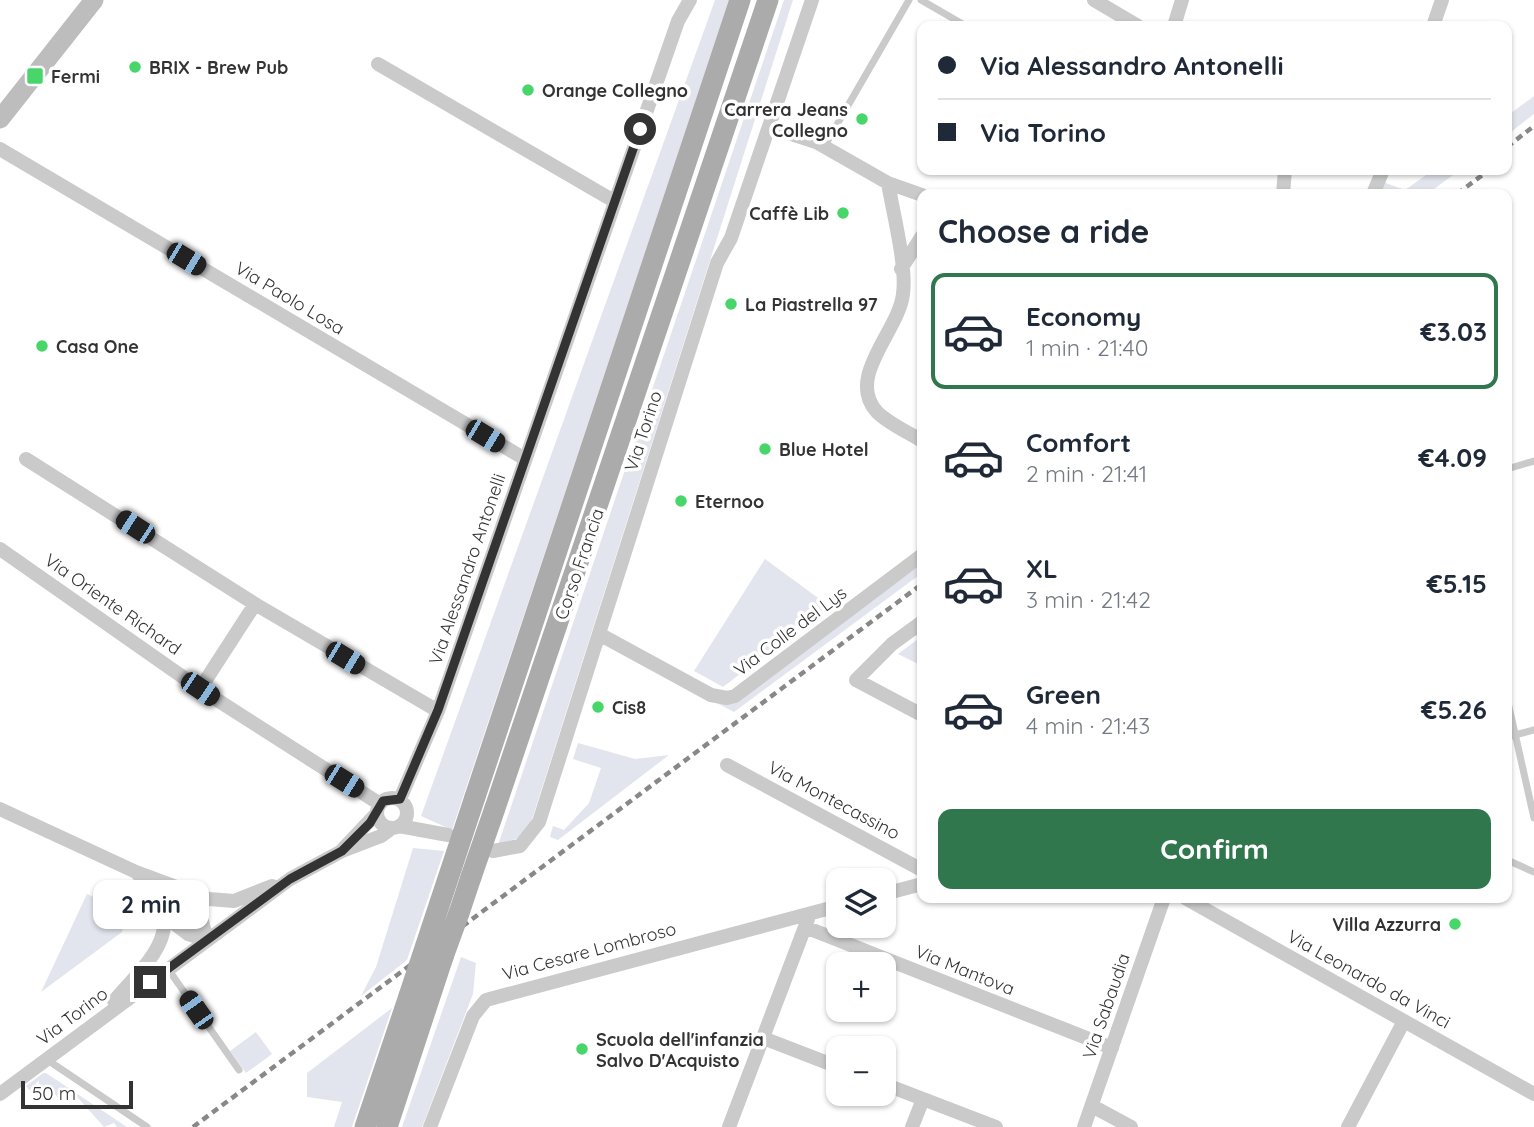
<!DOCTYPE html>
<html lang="en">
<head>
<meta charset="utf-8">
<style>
  :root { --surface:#fff; --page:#f6f6f7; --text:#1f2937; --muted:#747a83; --line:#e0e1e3; --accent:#31774e }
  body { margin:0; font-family:Quicksand,sans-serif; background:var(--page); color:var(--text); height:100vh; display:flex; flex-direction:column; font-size:26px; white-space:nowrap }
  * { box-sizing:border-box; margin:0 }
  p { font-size:23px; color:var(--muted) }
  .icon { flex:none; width:38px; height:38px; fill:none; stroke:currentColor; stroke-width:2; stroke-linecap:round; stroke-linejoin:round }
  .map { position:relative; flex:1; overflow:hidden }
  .sheet { position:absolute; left:917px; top:189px; width:595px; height:714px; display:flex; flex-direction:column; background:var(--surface); border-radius:14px; box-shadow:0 2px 5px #0004 }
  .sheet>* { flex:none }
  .guide { position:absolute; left:917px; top:21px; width:595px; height:154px; border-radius:14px; box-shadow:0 2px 5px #0004; display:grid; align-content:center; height:154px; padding:0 21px; background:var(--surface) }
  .controls { position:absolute; left:826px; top:868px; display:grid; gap:14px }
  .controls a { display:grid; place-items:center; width:70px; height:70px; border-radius:14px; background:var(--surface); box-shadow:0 2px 5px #0004; font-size:35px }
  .scale { position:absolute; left:21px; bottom:18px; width:112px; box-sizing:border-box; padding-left:7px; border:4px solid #333; border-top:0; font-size:19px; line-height:24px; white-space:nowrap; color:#333; -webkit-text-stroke:5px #fff; paint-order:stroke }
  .end { position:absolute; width:32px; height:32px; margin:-16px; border:9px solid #333; background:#fff; box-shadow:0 0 0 4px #fff }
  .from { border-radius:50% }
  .bubble { position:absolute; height:49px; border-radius:14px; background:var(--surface); box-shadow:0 2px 5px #0004; font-size:23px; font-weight:800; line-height:49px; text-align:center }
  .car { position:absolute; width:21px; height:42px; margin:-21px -10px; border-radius:9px; box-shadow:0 0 5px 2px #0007; background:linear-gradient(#222 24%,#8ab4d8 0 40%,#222 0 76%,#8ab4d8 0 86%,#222 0) }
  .guide b { display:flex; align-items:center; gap:24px; height:66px; font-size:26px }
  .guide b+b { border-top:2px solid var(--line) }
  .guide i { width:18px; height:18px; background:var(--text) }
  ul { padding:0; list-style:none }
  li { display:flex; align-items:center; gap:21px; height:116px; margin:0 14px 10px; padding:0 7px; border:4px solid transparent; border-radius:14px }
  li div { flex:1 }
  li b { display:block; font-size:26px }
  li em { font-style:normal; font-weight:800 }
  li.selected { border-color:var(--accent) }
  li>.icon { width:63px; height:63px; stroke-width:1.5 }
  h2 { padding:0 21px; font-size:32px; line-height:84px }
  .primary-button { display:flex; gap:14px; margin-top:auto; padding:14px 21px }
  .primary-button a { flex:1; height:80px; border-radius:14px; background:var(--accent); color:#fff; font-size:28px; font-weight:800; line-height:80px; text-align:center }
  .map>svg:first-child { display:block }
  .green { fill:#e3e5ee }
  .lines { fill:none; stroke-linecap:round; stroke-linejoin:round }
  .lane { stroke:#cacaca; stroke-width:7 }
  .street { stroke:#cacaca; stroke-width:14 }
  .secondary { stroke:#bdbdbd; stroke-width:19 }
  .primary { stroke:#ababab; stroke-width:21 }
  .rail { stroke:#888; stroke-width:4.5; stroke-dasharray:7 5; stroke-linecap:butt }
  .primary-bridge { stroke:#ababab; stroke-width:21 }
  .route { stroke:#333; stroke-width:9 }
  .poi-dot { fill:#48d66a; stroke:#fff; stroke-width:2.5 }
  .labels { text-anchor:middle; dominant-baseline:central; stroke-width:7; stroke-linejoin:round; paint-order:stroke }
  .poi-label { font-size:18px; font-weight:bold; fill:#333; stroke:#fff; text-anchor:start }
  .street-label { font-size:18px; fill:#333; stroke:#fff }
</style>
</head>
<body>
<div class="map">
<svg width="1534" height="1127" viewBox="0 0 1534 1127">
  <rect width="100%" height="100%" fill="#fff"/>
  <path class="green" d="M715,0h15l-278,830 -31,-14z
    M784,0h9l-266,835 -29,10z
    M1534,96v18l-27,21v-19z
    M1433,170h27l-33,24h-48l4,-12 22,8z
    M765,559l64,47 -106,81 -29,-16z
    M922,564v9l-188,139 -25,-13 21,4z
    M922,628l-2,37 -22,-11 20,-15 -3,-6z
    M578,743l57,16 34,-4 -111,85 -8,-3 3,-11 11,4 25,-27 12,-35 -28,-9z
    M413,848l31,3 -37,109 -46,36 15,-29z
    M175,893l12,5 8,17 1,11c-15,-3 -26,-11 -28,-26z
    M87,894l39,18 -4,20 -81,60z
    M461,957l15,6 -3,31 -51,133h-20z
    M392,1008l-40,119h-18l8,-25 -35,-5v-24z
    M256,1032l16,22 -26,19 -16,-22z
    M43,1073h3l81,54h-10l-3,-4 -10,4 -34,-38 -12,9 -10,-13 -14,11 -8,-10z"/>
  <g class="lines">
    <path class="lane" d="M921,0l45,26
      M824,147l85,-147
      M1507,469l27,-8
      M1507,698l27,120
      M1507,737l27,-7
      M1507,860l27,12
      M168,969l71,101
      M46,1059l101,68"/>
    <path class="street" d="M1094,0l44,26
      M1174,26l8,-26
      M1433,26l9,-26
      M378,64l236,137
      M770,127l46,15 72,41 34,12
      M0,149l525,310
      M888,183c5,29 19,84 15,111 -4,37 -58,83 -26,118 12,12 31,20 45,29
      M1283,194l2,-24
      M1373,194l10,-24
      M901,269l21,-33
      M26,459l229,145 183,107
      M0,549l200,140 180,115
      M922,622l-30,22 -36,36 66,35
      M599,634l112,61 16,3 8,-2 187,-141
      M200,689l55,-85
      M727,765l195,105
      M377 813a15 15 0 1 1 30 0a15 15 0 1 1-30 0Z
      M400,799l38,-88 240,-690 12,-21
      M0,809l136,63 73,27 25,2 38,-15
      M399,826l49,9
      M342,850l35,-37
      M493,851l27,-5 19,-24 178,-559 14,-25 81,-238
      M186,891l12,15 9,34
      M884,894l38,-10
      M1185,898l349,196
      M166,917l22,17 19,6
      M805,927l307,121
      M114,1001c40,-46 77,-74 23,-128
      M763,1038l75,29
      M884,1084l112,43
      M0,1094l290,-215 52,-28 39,-15 11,-8
      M1092,1106l39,21
      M430,1127l43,-111 13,-16 352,-94
      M729,1127l79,-208
      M912,1127l11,-28
      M1084,1127l80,-229
      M1348,1127l56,-106"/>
    <path class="secondary" d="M0,119l94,-119"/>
    <path class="primary" d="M475,797l265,-797
      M495,808l273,-808
      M459,913l12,-36
      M365,1127l44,-131
      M387,1127l56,-170"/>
    <path class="rail" d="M1507,147l27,-21
      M1457,194l32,-24
      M193,1127l729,-543"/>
    <path class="primary-bridge" d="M471,877l24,-69
      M443,957l16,-44
      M409,996l66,-199"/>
  </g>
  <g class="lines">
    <path class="route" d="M150,982l140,-103 52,-28 28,-28 13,-22 17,-2 38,-89 202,-581"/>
  </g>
  <g class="poi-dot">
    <circle cx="135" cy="67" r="7"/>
    <rect x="26" y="67" width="18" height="18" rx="3.5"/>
    <circle cx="528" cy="90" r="7"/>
    <circle cx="862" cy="119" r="7"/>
    <circle cx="843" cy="213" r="7"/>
    <circle cx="731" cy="304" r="7"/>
    <circle cx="42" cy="346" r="7"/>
    <circle cx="765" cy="449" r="7"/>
    <circle cx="681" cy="501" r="7"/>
    <circle cx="598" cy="707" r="7"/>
    <circle cx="1455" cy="924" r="7"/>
    <circle cx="582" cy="1049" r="7"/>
  </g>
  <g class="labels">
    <g class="poi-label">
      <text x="149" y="67">BRIX - Brew Pub</text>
      <text x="51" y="76">Fermi</text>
      <text x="542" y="90">Orange Collegno</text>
      <text x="848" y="109" text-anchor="end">Carrera Jeans<tspan x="848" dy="21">Collegno</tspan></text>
      <text x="829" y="213" text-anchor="end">Caffè Lib</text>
      <text x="745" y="304">La Piastrella 97</text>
      <text x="56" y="346">Casa One</text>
      <text x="779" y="449">Blue Hotel</text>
      <text x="695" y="501">Eternoo</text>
      <text x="612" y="707">Cis8</text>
      <text x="1441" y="924" text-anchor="end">Villa Azzurra</text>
      <text x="596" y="1039">Scuola dell'infanzia<tspan x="596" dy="21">Salvo D'Acquisto</tspan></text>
    </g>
    <g class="street-label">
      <text transform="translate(290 298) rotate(31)">Via Paolo Losa</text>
      <text transform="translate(643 431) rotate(-72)">Via Torino</text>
      <text transform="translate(579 564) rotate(-71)">Corso Francia</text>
      <text transform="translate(467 569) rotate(-71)">Via Alessandro Antonelli</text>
      <text transform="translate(113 604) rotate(35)">Via Oriente Richard</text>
      <text transform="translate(790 631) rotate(-37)">Via Colle del Lys</text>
      <text transform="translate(834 800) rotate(28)">Via Montecassino</text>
      <text transform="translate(589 951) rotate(-15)">Via Cesare Lombroso</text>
      <text transform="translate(965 970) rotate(22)">Via Mantova</text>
      <text transform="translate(1369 979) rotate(29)">Via Leonardo da Vinci</text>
      <text transform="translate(1106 1006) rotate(-71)">Via Sabaudia</text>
      <text transform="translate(72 1016) rotate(-37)">Via Torino</text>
    </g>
  </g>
</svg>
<div class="controls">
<a><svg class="icon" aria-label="layers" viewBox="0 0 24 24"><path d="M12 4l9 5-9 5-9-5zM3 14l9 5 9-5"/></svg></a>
<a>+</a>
<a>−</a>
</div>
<div class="scale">50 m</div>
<i class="end from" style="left:640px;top:129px"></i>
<i class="end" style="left:150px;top:982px"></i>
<div class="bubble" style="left:93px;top:880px;width:116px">2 min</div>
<i class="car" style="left:186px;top:259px;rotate:121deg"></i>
<i class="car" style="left:485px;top:436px;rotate:121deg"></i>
<i class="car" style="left:135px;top:527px;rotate:303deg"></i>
<i class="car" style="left:345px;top:658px;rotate:121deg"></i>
<i class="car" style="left:200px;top:689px;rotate:124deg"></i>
<i class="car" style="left:344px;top:781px;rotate:122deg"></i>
<i class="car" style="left:196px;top:1010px;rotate:325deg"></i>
<div class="guide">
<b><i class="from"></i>Via Alessandro Antonelli</b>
<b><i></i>Via Torino</b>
</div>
<section class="sheet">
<h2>Choose a ride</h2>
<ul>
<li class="selected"><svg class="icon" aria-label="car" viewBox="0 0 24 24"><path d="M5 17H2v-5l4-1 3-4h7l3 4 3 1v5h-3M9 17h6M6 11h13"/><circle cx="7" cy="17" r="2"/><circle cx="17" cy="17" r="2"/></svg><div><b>Economy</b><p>1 min · 21:40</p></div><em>€3.03</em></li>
<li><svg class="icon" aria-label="car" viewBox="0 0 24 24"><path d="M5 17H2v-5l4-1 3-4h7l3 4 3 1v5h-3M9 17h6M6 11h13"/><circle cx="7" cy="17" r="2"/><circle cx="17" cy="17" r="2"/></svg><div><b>Comfort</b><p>2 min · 21:41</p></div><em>€4.09</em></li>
<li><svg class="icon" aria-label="car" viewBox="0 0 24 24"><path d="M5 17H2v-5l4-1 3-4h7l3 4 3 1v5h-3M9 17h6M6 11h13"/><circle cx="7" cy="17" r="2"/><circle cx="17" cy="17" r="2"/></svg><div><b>XL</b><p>3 min · 21:42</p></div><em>€5.15</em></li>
<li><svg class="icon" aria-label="car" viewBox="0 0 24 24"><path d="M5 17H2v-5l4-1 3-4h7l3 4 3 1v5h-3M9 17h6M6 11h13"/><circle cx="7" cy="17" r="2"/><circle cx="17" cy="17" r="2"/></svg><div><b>Green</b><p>4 min · 21:43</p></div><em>€5.26</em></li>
</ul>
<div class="primary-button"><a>Confirm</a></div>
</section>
</div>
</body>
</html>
